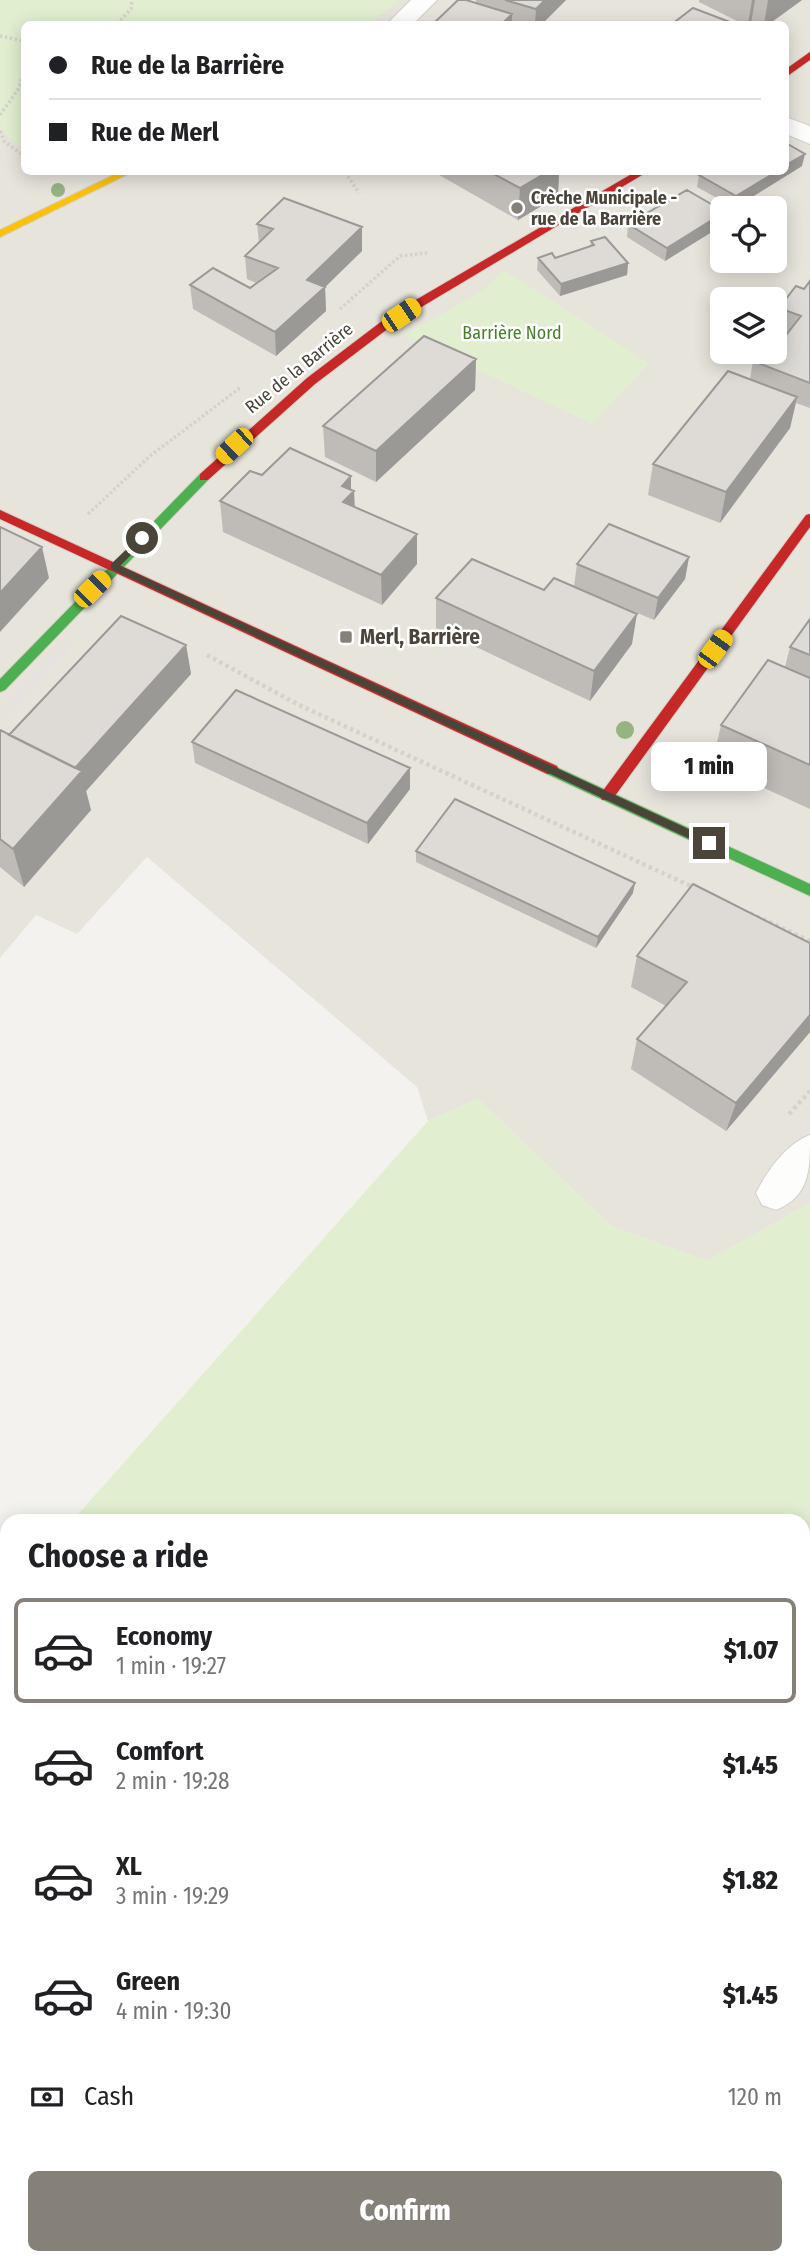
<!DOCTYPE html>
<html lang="en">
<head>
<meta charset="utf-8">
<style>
  :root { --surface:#fff; --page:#f6f6f6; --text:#202124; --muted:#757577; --line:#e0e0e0; --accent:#868178 }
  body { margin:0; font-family:"Fira Sans Condensed",sans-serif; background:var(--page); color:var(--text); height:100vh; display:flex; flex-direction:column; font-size:26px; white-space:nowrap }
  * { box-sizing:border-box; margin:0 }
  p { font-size:23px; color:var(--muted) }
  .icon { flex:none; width:38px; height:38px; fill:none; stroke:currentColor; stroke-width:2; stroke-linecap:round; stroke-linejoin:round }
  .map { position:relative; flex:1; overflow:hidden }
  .sheet { position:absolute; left:0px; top:1514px; width:810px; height:751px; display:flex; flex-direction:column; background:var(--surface); border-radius:21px 21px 0 0; box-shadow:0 4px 18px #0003 }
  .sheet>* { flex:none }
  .top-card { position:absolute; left:21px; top:21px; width:768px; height:154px; border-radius:10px; box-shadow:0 4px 18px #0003; display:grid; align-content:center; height:154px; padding:0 28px; background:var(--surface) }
  .fabs { position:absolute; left:710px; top:196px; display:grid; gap:14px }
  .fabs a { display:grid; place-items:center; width:77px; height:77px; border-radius:10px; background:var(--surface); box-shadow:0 4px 18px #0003; font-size:35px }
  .end { position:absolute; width:32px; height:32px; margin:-16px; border:9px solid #4b4439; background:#fff; box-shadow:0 0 0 4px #fff }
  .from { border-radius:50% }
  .bubble { position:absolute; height:49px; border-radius:10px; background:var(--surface); box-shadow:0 4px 18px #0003; font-size:23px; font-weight:800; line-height:49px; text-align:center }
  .car { position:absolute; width:21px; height:42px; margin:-21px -10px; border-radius:9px; box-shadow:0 0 5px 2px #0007; background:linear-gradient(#f5c518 24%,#345 0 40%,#f5c518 0 76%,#345 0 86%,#f5c518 0) }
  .top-card b { display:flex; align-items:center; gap:24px; height:66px; font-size:26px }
  .top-card b+b { border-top:2px solid var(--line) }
  .top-card i { width:18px; height:18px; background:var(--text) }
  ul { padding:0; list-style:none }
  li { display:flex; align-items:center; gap:21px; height:105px; margin:0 14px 10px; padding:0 14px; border:4px solid transparent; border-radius:10px }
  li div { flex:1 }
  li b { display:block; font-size:26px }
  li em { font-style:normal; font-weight:800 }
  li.selected { border-color:var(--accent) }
  li>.icon { width:63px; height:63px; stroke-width:1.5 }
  h2 { padding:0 28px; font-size:32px; line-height:84px }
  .pay { display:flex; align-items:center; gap:18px; height:77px; padding:0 28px; font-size:26px }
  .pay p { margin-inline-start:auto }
  .primary-button { display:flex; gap:14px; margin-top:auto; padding:14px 28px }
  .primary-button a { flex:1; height:80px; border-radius:10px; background:var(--accent); color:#fff; font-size:28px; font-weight:800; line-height:80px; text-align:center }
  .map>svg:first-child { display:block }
  .residential { fill:#e7e4dc; fill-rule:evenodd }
  .green { fill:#e1eecf }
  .parking { fill:#e6e3df }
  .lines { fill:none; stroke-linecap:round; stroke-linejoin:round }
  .street-casing { stroke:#d2d0cb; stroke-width:2 }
  .fast-casing { stroke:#d3cfc5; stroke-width:2 }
  .slow-casing { stroke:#d3cfc5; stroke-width:2 }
  .jam-casing { stroke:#d3cfc5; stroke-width:2 }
  .path-far2 { stroke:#d3d2cc; stroke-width:3.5; stroke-dasharray:2.5 2.5; stroke-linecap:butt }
  .path-far1 { stroke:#d3d2cc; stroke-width:4.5; stroke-dasharray:3.5 3.5; stroke-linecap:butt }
  .path { stroke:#d3d2cc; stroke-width:5; stroke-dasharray:4.5 4.5; stroke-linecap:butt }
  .street { fill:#fdfdfc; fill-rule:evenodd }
  .fast { fill:#4caf50; fill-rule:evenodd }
  .slow { fill:#ffc107; fill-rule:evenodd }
  .jam { fill:#c62828; fill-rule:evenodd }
  .tree { fill:#96b382 }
  .wall { fill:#bfbcb8 }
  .shaded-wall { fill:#9b9996 }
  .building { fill:#dedbd6; stroke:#9b9996; stroke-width:2 }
  .route { fill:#4b4439 }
  .poi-dot { fill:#868178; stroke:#fff; stroke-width:2.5 }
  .labels { text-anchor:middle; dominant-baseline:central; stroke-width:5; stroke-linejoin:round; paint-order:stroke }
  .far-poi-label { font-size:18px; font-weight:bold; fill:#4b4439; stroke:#fff; text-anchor:start }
  .far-park-label { font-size:18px; fill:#4a7f2a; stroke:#fff }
  .far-street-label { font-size:18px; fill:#4b4439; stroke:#fff }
  .poi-label { font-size:21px; font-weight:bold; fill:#4b4439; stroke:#fff; text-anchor:start }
</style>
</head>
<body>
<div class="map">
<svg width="810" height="2264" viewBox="0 0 810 2264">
  <rect width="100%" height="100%" fill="#f4f2ee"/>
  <path class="residential" d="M0,0h810v1203l-103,58 -96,-35 -133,-127 -50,22 -11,-34 -270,-230 -70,77 -41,-19 -36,43zM24,24h762v148h-762zM723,208h52v53h-52zM723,299h52v53h-52z"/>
  <path class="green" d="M0,0h399l-29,24h-346v125l-15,-10 -9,-13z
    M504,270l145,93 -57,61 -188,-89 78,-44z
    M478,1099l133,127 96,35 103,-58v572l-7,-8v-246h-731l356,-400z
    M7,1593v665h796v-106l7,8v104h-810v-664z"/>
  <path class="parking" d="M63,640l11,5 -74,77v-16z
    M803,1767l7,8v385l-7,-8z"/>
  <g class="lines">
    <g class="street-casing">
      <path id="street" d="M411,0h26l-24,24h-26z
        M786,117l24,9v18l-24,-10z
        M810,1135c0,35 0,61 -34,75l-14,-5 -6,-12c11,-22 31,-50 54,-58z"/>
    </g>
    <g class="fast-casing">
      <path id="fast" d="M204,473l4,1v6l-203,210 -5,2v-13l200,-205z
        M552,765l258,119v12l-263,-122 -2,-4z"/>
    </g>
    <g class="slow-casing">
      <path id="slow" d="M120,172h12l-132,65v-7z"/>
    </g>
    <g class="jam-casing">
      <path id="jam" d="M810,52v8l-24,17v-8z
        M635,172h12l-249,149 -83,63 -107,96h-8v-6l107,-96 83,-63z
        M0,510l557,256 2,4 -2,4h-10l-547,-255z
        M810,514v13l-198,273h-10l-2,-4 2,-4 204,-277z"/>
    </g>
    <path class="path-far2" d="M117,24l14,-15 1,-9
      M0,36l24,5
      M23,41l1,25
      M0,115l19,-27 5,-17
      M0,131l4,10 20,15
      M345,172l14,21
      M340,309l60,-53 27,-3
      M88,514l62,-58 90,-68"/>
    <path class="path-far1" d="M207,655l92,50 396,183
      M750,913l60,28
      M789,1114l21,-23"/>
    <path class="path" d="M0,1737l7,2"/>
    <use href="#street" class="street"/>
    <use href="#fast" class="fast"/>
    <use href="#slow" class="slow"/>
    <use href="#jam" class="jam"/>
  </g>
  <g class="tree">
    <circle cx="58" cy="190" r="7"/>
    <circle cx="625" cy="730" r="9"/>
  </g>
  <path class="wall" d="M476,0h90l-24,24h-109l43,-21z
    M699,0h103l-33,24h-26l-44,-22z
    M802,166l-67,42 -38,-21 2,-12z
    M434,172h125l-1,24 -40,24z
    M257,224l105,3v24l-37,36 1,24 -50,45 -83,-47 -3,-24 60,3 6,-5 -9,-4 -2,-23 14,-13z
    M628,224l95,1 -58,36 -38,-24z
    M591,241l37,22 -1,12 -67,21 -23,-26 1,-12h17l35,-11z
    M810,281v127l-14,-5 -6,25 -70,95 -72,-28 5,-31 97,-85 3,-18 29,-21 4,-4 -11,-4v-8l4,-16 25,-19z
    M476,359l-1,31 -99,92 -51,-25 -2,-31z
    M262,475l89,1v14l3,1 1,16 62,57 -35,41 -159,-73 -3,-31z
    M689,557l-4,22 -31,41 -80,-34 3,-22z
    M544,590l88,54 -42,57 -154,-73v-30z
    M810,619v190l-98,-45 9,-39 64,-58 5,-20z
    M186,645l5,29 -105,117 5,19 -67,77 -24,-20v-137l9,5z
    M192,742l218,47 -42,55 -173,-81z
    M416,851l217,42 -37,55 -180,-86z
    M810,943v89l-84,99 -95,-62 6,-30 29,-33 -35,-19 6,-31z"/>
  <path class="shaded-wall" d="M545,0h21l-24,24h-7l1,-15z
    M752,0h3l-4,24h-3z
    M768,0h34l-33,24h-5z
    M512,14v10h-10z
    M805,154l-3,12 -68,42 2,-12 40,-24h10v-7z
    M547,172h12l-1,24 -40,24 2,-32z
    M723,213v12l-58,36 2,-13z
    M362,227v24l-44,43 7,-7 1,24 -50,45 -1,-24 32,-52z
    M628,263l-1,12 -67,21 1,-12z
    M476,359l-1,31 -99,92v-31z
    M797,397l-7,31 -70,95 6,-31z
    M351,476v18l3,-3 1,31 -11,11 -2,-47z
    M417,534v30l-35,41 -1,-30z
    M42,547l7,31 -49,54v-39z
    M689,557l-4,22 -31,41 4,-22z
    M637,614l-5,30 -42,57 4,-30z
    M186,645l5,29 -105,117 5,19 -67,77 -11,-38 56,-75z
    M410,768v21l-42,55 -1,-21z
    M635,883l-2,10 -37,55 2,-11z
    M810,1015v17l-84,99 10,-28z"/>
  <path class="building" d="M458,0h8l46,14 -10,10h-69z
    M505,0h40l-9,9z
    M693,8l42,16h-53h1l-7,-3z
    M786,143l19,11 -19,11z
    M490,172h57l-27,16z
    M704,172h72l-40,24 -37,-21z
    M687,190l36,21v2l-56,35 -39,-24z
    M284,198l78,29 -55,53 18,7 -50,45 -85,-47 23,-17 37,20 28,-20 -33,-12 28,-27 -16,-5z
    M605,237l23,26 -67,21 -23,-26 14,-5 3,5 39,-13 -3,-4z
    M810,281v102l-57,-22 8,-9h14v-14l7,2 19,-24 -22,-8 17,-22 8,3z
    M424,336l52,23 -100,92 -53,-25z
    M728,371l69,26 -71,95 -73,-28z
    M290,448l61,28 -9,10 12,5 -11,11 74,32 -36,41 -161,-74 30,-30 12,4z
    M609,524l80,33 -31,41 -81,-34z
    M0,527l42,20 -42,46z
    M472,559l72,31 10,-12 83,36 -43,57 -158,-73z
    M121,616l65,29 -111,123 -66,-33z
    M810,619v36l-20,-8z
    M768,660l42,18v87l-89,-40z
    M236,690l174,78 -43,55 -175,-81z
    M0,730l82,41 -69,78 -13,-10z
    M455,799l180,84 -37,54 -182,-86z
    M693,884l117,59v72l-74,88 -99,-64 50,-57 -50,-26z"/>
  <path class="route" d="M142,535l3,6 -25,25 592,274v6h-7l-594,-277v-5z"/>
  <g class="poi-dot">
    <circle cx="517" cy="208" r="7"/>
    <rect x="339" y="630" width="14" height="14" rx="3.5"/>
  </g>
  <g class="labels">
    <g class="far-poi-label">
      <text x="531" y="198">Crèche Municipale -<tspan x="531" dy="21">rue de la Barrière</tspan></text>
    </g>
    <g class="far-park-label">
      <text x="512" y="333">Barrière Nord</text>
    </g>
    <g class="far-street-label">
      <text transform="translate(299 368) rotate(-39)">Rue de la Barrière</text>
    </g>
    <g class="poi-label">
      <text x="360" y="637">Merl, Barrière</text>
    </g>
  </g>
</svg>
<div class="fabs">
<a><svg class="icon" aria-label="locate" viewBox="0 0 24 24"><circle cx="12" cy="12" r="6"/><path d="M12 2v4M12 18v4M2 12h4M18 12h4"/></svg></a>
<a><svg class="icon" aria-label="layers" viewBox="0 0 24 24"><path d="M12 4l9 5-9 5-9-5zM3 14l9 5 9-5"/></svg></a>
</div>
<i class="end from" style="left:142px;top:538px"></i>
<i class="end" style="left:709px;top:843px"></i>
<div class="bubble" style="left:651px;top:742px;width:116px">1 min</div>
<i class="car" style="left:401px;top:315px;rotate:56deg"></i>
<i class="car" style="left:234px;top:446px;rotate:227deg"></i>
<i class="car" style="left:92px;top:589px;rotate:45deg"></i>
<i class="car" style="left:715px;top:649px;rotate:36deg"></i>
<div class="top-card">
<b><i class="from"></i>Rue de la Barrière</b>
<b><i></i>Rue de Merl</b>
</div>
<section class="sheet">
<h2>Choose a ride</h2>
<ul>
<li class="selected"><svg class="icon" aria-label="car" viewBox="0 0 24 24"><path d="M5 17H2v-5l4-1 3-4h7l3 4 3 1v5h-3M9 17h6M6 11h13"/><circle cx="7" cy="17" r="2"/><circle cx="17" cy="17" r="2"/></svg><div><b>Economy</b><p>1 min · 19:27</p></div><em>$1.07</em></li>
<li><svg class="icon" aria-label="car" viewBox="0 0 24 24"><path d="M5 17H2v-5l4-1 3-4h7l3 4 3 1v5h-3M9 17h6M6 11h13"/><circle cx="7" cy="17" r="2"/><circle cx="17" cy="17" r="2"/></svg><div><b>Comfort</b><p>2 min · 19:28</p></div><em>$1.45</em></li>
<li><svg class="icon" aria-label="car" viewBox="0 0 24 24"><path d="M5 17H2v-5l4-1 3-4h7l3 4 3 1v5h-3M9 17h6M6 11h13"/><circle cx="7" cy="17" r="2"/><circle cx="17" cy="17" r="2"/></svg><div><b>XL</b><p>3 min · 19:29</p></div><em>$1.82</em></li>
<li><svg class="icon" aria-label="car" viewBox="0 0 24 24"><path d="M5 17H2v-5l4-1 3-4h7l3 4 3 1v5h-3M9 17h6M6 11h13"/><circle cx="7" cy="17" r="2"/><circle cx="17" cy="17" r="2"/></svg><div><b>Green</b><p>4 min · 19:30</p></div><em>$1.45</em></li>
</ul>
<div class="pay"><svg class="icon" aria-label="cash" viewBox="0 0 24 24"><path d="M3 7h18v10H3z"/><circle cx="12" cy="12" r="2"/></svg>Cash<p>120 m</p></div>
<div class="primary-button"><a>Confirm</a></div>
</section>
</div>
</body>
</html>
